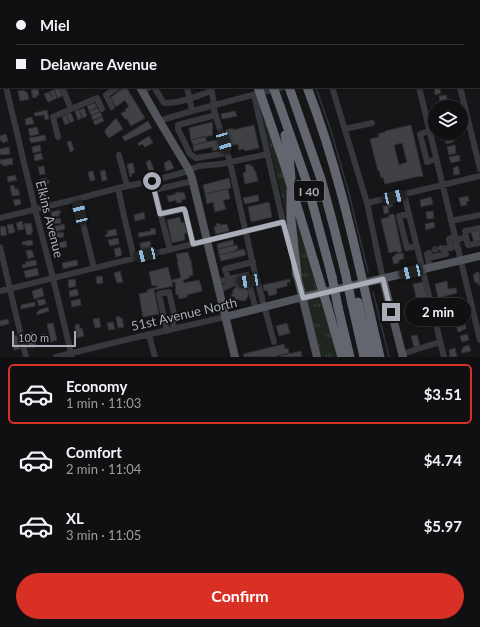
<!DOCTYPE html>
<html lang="en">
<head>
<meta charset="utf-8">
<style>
  :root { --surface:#101012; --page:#19191b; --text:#f1f3f6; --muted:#9c9d9f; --line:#303032; --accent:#d93025 }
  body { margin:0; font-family:Lato,sans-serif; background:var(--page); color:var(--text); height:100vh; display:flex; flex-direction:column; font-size:15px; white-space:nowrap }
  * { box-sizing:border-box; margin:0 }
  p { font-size:13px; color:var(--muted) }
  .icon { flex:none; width:22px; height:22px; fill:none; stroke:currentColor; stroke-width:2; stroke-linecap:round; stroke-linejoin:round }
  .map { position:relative; height:357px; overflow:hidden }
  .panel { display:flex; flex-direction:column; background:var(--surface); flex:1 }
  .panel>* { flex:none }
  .hud { position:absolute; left:0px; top:0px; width:480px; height:88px; box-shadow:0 1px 3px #0004,0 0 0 1px var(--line); display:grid; align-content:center; height:88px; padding:0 16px; background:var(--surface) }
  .tools { position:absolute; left:428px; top:100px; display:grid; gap:8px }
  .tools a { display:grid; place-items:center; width:40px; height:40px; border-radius:50%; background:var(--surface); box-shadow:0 1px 3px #0004,0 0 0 1px var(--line); font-size:20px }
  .scale { position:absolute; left:12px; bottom:10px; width:64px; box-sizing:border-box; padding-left:4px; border:2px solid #a8adb8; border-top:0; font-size:11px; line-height:14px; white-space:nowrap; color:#a8adb8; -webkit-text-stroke:3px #111113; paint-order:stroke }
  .end { position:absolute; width:18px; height:18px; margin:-9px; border:5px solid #a8adb8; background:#111; box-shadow:0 0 0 2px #111 }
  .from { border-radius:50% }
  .bubble { position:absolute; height:28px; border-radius:14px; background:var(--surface); box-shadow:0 1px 3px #0004,0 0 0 1px var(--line); font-size:13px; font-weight:700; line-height:28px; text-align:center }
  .car { position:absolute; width:12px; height:24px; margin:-12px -6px; border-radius:5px; box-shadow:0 0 3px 1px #0007; background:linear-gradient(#222 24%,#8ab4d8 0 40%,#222 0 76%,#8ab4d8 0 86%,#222 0) }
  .hud b { display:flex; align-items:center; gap:14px; height:38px; font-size:15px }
  .hud b+b { border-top:1px solid var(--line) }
  .hud i { width:10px; height:10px; background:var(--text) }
  ul { padding:7px 0 0; list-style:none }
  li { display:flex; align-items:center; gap:12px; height:60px; margin:0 8px 6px; padding:0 8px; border:2px solid transparent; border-radius:6px }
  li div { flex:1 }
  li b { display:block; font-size:15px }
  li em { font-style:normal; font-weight:700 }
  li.on { border-color:var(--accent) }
  li>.icon { width:36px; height:36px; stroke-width:1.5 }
  .action { display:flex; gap:8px; margin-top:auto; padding:8px 16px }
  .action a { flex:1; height:46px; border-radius:24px; background:var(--accent); color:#fff; font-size:16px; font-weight:700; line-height:46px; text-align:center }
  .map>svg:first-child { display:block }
  .grass { fill:url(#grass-tufts) }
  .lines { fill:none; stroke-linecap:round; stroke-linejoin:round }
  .stream { stroke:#2c353c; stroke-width:1.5 }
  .building { fill:#404145; stroke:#303034; fill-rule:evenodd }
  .minor-tunnel { stroke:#333438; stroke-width:6; stroke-dasharray:6 3; stroke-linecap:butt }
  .minor { stroke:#37383d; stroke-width:6 }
  .major { stroke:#53555c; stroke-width:8 }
  .highway { stroke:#63666e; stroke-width:9 }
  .highway-bridge { stroke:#63666e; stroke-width:9 }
  .route { stroke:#a8adb8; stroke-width:5 }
  .labels { text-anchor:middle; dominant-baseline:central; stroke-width:3; stroke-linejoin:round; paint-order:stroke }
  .shield { fill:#111113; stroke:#7b7e86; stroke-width:1 }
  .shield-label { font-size:12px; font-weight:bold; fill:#a8adb8 }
  .street-label { font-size:13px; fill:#a8adb8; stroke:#111113 }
</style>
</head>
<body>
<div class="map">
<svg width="480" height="357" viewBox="0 0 480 357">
  <defs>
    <pattern id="grass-tufts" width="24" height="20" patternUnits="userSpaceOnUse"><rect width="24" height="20" fill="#1e261f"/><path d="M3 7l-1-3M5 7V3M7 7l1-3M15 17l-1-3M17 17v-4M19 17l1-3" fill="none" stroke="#3c433d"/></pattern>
  </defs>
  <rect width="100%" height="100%" fill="#161618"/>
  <path class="grass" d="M266,97l72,260h-17l-62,-253z"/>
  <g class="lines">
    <path class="stream" d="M279,0l1,1
      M316,88l15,43 17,59 20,82
      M373,292l16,65"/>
  </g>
  <path class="building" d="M125,87h1l19,31 -14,8 -4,-7h-2l-4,-6 5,-2 -1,-2 4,-2 -4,-7 -9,7 -5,-10z
    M440,87l1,6 -6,2 -1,-7z
    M38,88l1,7h-2v2l-4,1 -2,-8z
    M59,88l3,8 -4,2 -4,-9z
    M24,90l1,2h2l2,7 -9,2 -2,-10z
    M54,90l3,8 -4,2 -3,-9z
    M49,92l4,8 -5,2 -4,-8z
    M446,95l2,8 -7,2 -2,-9z
    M95,103l2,4 -8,4 -2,-5z
    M84,108l3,8 -4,2 -4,-8z
    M98,108l1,4 -8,3 -2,-4z
    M47,110l2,9 -4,1 -1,-5 -9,1 -1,-3z
    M79,110l3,8 -4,2 -3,-9z
    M235,111l2,5 -15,3 -1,-5z
    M100,112l2,4 -9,4 -2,-4z
    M71,113l3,8 -4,2 -4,-8z
    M66,115l3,8 -4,2 -3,-8z
    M32,117l2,7 -8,1 -1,-6z
    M102,117l2,4 -9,4 -2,-4z
    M116,118l7,11 -14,9 -4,-5v-3z
    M148,121l4,7 -27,13 -3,-4z
    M212,122l1,6 -1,1 1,6 -22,5 -2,-12z
    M254,125l5,23 -14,3 -1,-2 -5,1 -1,-6 -9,2 -4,-16 8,-2v2z
    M411,125l12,51 -2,1 -1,-1 -35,8 -2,-7 -2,1 -2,-8 -1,1 -8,-32 9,-2 -1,-3 7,-2v-1zM402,143l5,19 -8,3 -5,-20z
    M37,127l2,7 -9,2 -2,-7z
    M6,134l2,7 -5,2 -1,-2h-2v-5z
    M450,134l2,6h1l1,2 -8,2 -1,-9z
    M45,135l1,5 -15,3 -2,-5z
    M149,136l4,7 -8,4 -3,-3 -3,2 -1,-3z
    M205,136l2,6 -14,3 -2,-5z
    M221,139l2,9 -10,3 -1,-4 -18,4 -1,-6z
    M71,141l3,9 -4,2 -3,-10z
    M40,145l1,6 -8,2 -1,-6z
    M455,145l1,8 -7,2 -2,-8z
    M9,147l1,7 -7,1v-1l-3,1v-6z
    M41,153l2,6 -8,2 -1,-6z
    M459,155l1,6 -9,2 -2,-6z
    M12,158l1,6 -10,2v-2h-3v-4z
    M150,160l4,10 -5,2 -3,-10z
    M170,160l4,8 -8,3 -2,-8z
    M133,163l2,10 -4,1 1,2 -2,1 -3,-13z
    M250,164v2h3l1,4h1l3,11 -13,3 -2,-11 3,-1 -1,-7z
    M44,166l1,8 -5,1 -2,-8z
    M458,166l2,8 -6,1 -1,-7z
    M105,170l2,10 -5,1 -2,-10z
    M93,171l2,9 -5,1 -2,-9z
    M15,175l2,5 -9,2 -1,-5z
    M46,178l1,3 2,-1v3h-2l1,2 -6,1 -1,-7z
    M229,178l2,10 -26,6 -2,-9z
    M14,185l1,4h3l2,6 -8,1 -2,-10z
    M228,189l2,10 -7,1 3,9 -11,3 -2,-10 -6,2 -2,-10z
    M179,192l1,1 4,-1 2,7 -5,1 1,2 -5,1 -1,-3 -7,2 -2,-6 9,-2 -1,-1z
    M258,195l1,6 -14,3 -2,-6z
    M468,196l1,5 -3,1 1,3 -6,1 -2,-8z
    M431,197l2,7 -12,3 -1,-7z
    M20,199l1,5 -6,2 -2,-6z
    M269,202l3,15 -21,5 -3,-15z
    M392,202l1,4 -5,2 1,5 -5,1 -1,-8 6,-1 -1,-2z
    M60,210l1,3h-2v3l-7,1 -1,-5z
    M433,211l1,7 -7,1 -1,-7z
    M144,212l1,7 -10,2 -1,-6z
    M394,214l8,38 -4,1 -1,-2 -8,2 -8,-34 8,-2v-2z
    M180,217l1,6 3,-1 3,11 -3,1 1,6 -13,3 -5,-23z
    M60,218l1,5 -8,1 -1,-5z
    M22,221l2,8 -6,1 -2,-7z
    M434,222l1,5 -9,3 -1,-6z
    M31,223l2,9h-2l1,2 -5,1 -3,-11z
    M219,223l1,2 7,-1 2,7 -13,3 -2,-7 3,-1 -1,-2z
    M13,224l2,8 -6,2 -2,-9z
    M64,224l1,5 -11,3 -1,-5z
    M5,226l2,9 -6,1 -1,-9z
    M155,228l1,6 -17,3 -1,-4 13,-2 -1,-2z
    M116,229l1,6 -11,2 -1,-2 3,-1 -1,-3z
    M480,230v10l-6,2 -3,-10z
    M63,232l1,5 -8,1 -1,-5z
    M118,238l1,6 -9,2 -2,-6z
    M32,240l1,5 -7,1 -1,-2 -3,1v-3z
    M233,240l1,5 -16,4 -1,-5z
    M66,241l1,6 -8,1 -1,-5z
    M150,241l1,7 -10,2 -1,-7z
    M237,245l1,4h-2v2l-17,4 -1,-6z
    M120,247l2,8 -6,2 -2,-8z
    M244,249l2,6 -25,6 -2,-6z
    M32,250l2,7 -6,2 -2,-8z
    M188,252l2,8h1l2,15 -4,1v2l-6,2v2l1,-1v2l15,-3 3,9v2l-15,4v2l-8,2 -1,-5 -2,1 -1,-13h-3l1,4 -19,4 5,24 -16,3 -4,-23 9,-2 -1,-2 10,-3 -1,-2 -4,1 -3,-14 19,-5 3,13 10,-2 -4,-17h1l-2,-7z
    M403,253l1,5 -6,3 1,2 -5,1 -2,-7 3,-1v-2z
    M36,260l1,5 -14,3 -1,-3 4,-1 -1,-2z
    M77,260l1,5 -15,4 -1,-6z
    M37,268l2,7 -13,3 -2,-7z
    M120,271l3,11 -6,1 -3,-10z
    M479,272l1,13h-2v-3l-3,1 -2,-8 3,-1 -1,-1z
    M102,276l1,7 -6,1 -1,-7z
    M75,279l1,7 -7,2 -1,-8z
    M290,279v3l-3,1v3l-11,3 1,5 -8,2 -2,-6 -3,1 -1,-6z
    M239,280l1,6 5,1 4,6 -1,4 -2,1 1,1 -3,2 -9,-2 -1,-3 -2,1 -1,-3h2v-4l3,-3 -4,-6z
    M447,281l1,8 8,-1 1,5 -19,5 -3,-14z
    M423,282l5,19 -5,1 1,3 -6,1 -5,-22z
    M42,288l2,8 -10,3 -2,-8z
    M77,289l2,6 -9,2 -1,-6z
    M458,298l1,4 -12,3 -1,-4z
    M45,299l1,5 -7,2 -2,-6z
    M80,299l1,6 -9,2 -1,-6z
    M35,302v4l-14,3v-4z
    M460,303l1,4 -14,3 -1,-4z
    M48,307l1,4 -12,4v-3l2,-1v-1z
    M461,307v4l-13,4 -1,-4z
    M462,312l1,8 -8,2 -1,-8z
    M119,316l1,2h2l2,9 -6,1 -2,-11z
    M99,318l2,9 -6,1 -2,-9z
    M8,319l1,5 -9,2v-5z
    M113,322l2,7 -6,1 -2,-7z
    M53,323l4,17 -6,2 -4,-18z
    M287,323l3,10 -11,3 -3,-10z
    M465,323l1,6 -4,1v1l-4,1 -2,-7z
    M79,324l1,5 2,-1 2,8 -7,2 -2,-13z
    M31,332h1l4,15 -7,1 -3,-12 5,-1z
    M45,334l2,8 -5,1 -2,-8z
    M467,334l2,6 -7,2 -2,-6z
    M17,335l3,14 -6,1 -2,-10h2l-1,-4z
    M417,335l3,11 -6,1 -3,-11z
    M284,344l1,5 3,-1 1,5 -15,4h-30l-1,-3z
    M469,345l2,6 -9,2 -1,-3 2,-1v-2z
    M455,348l2,9h-7l-1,-7z
    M301,351l1,6h-21l-1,-1z"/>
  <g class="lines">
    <path class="minor-tunnel" d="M432,250l9,-2"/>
    <path class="minor" d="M380,0l1,1
      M132,1v-1
      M346,1l2,-1
      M468,1l2,-1
      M6,87l29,122 18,69 19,79
      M154,87l10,16c16,0 32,-6 47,-12
      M187,87l5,24
      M211,87l3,17v6l16,52 24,107 20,73
      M332,87l35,116 16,76
      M419,87l61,253
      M460,87l20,82
      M143,91l7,-4
      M254,95l29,127 8,29
      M112,107l-6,-12 12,-8
      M71,109l26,-11 5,11
      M216,115l-38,10v4l12,25 6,4 31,-5
      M160,122l5,-3 27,-8 91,-24
      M345,129l27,-6
      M430,131l-10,3 7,28 9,-3
      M58,137l-5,-20 18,-8 -9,-22
      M119,155l8,31
      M152,181l18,69
      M118,188l6,28 10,42
      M154,190l39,-9
      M404,194l40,163
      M77,199l17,69
      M367,203l113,-27
      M160,214l24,-5 1,2 8,33
      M409,214l-10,2 8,32 10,-2
      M0,218l77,-19 41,-11 34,-7 33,-9 14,-6 22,-2 47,-10
      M451,221l29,-6
      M466,237l-1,-6 15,-3
      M456,240l10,-3 2,8 12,-2
      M0,247l26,110
      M441,248l3,1 13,-3
      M451,248l-2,-9 6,-3
      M429,253l-2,1 3,14
      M428,258l18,-4
      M217,282l30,-7 9,35
      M239,282l10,-1
      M234,283l-5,-2 -4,-12 28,-7
      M219,290l15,-7
      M0,291l283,-69
      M167,331l-8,-37 10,-2 5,22 -2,3 2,12
      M149,335l6,22
      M402,354l38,-12
      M56,357l73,-18 96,-22"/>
    <path class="major" d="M95,0l1,1
      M140,87l20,35 29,48 3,8 43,179
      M297,275l20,82
      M383,279l20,78
      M225,317l78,-20 177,-41"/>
    <path class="highway" d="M224,0v1
      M239,0l1,1
      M252,0v1
      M260,0v1
      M269,0l1,1
      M289,87l32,92 12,45 12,48
      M280,106l27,77 25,94
      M285,135l4,21 2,22
      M291,191v29l6,55
      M358,302l14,55
      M352,304l12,53
      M327,305l15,52
      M338,307l12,50"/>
    <path class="highway-bridge" d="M258,87l27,79 42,139
      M273,87l7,19
      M307,87c34,87 52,180 73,270
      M345,272l7,32
      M332,277l6,30"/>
  </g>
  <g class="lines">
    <path class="route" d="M152,181l8,33 22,-5h2l1,2 8,33 90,-22 20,76 80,-19 8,33"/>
  </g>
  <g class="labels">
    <rect class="shield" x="294" y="181" width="30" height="20" rx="3"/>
    <g class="shield-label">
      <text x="309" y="191">I 40</text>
    </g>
    <g class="street-label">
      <text transform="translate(50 219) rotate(76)">Elkins Avenue</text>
      <text transform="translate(184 314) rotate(-13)">51st Avenue North</text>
    </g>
  </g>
</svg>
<div class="tools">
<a><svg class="icon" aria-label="layers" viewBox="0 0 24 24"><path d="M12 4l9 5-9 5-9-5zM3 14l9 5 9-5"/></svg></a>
</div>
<div class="scale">100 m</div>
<i class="end from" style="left:152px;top:181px"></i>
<i class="end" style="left:391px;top:312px"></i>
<div class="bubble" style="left:405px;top:298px;width:66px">2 min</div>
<i class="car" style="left:224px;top:142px;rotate:163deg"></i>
<i class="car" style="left:394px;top:197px;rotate:77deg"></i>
<i class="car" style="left:80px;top:213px;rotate:346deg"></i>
<i class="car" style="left:146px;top:255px;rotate:257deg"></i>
<i class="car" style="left:411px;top:272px;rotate:257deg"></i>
<i class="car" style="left:249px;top:281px;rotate:261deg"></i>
<div class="hud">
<b><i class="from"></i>Miel</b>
<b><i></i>Delaware Avenue</b>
</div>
</div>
<section class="panel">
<ul>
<li class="on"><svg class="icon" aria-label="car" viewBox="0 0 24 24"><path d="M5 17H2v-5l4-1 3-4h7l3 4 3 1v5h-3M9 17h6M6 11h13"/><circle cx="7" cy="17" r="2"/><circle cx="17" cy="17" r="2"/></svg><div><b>Economy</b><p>1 min · 11:03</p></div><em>$3.51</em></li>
<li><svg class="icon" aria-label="car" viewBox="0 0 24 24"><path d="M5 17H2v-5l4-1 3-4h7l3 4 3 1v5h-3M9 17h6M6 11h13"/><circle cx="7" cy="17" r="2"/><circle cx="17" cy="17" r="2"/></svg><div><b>Comfort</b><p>2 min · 11:04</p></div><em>$4.74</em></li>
<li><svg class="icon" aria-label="car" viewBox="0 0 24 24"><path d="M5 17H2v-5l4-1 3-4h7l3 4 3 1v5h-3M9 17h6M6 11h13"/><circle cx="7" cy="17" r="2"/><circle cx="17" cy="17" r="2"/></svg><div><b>XL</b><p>3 min · 11:05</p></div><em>$5.97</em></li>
</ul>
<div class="action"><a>Confirm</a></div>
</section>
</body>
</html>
